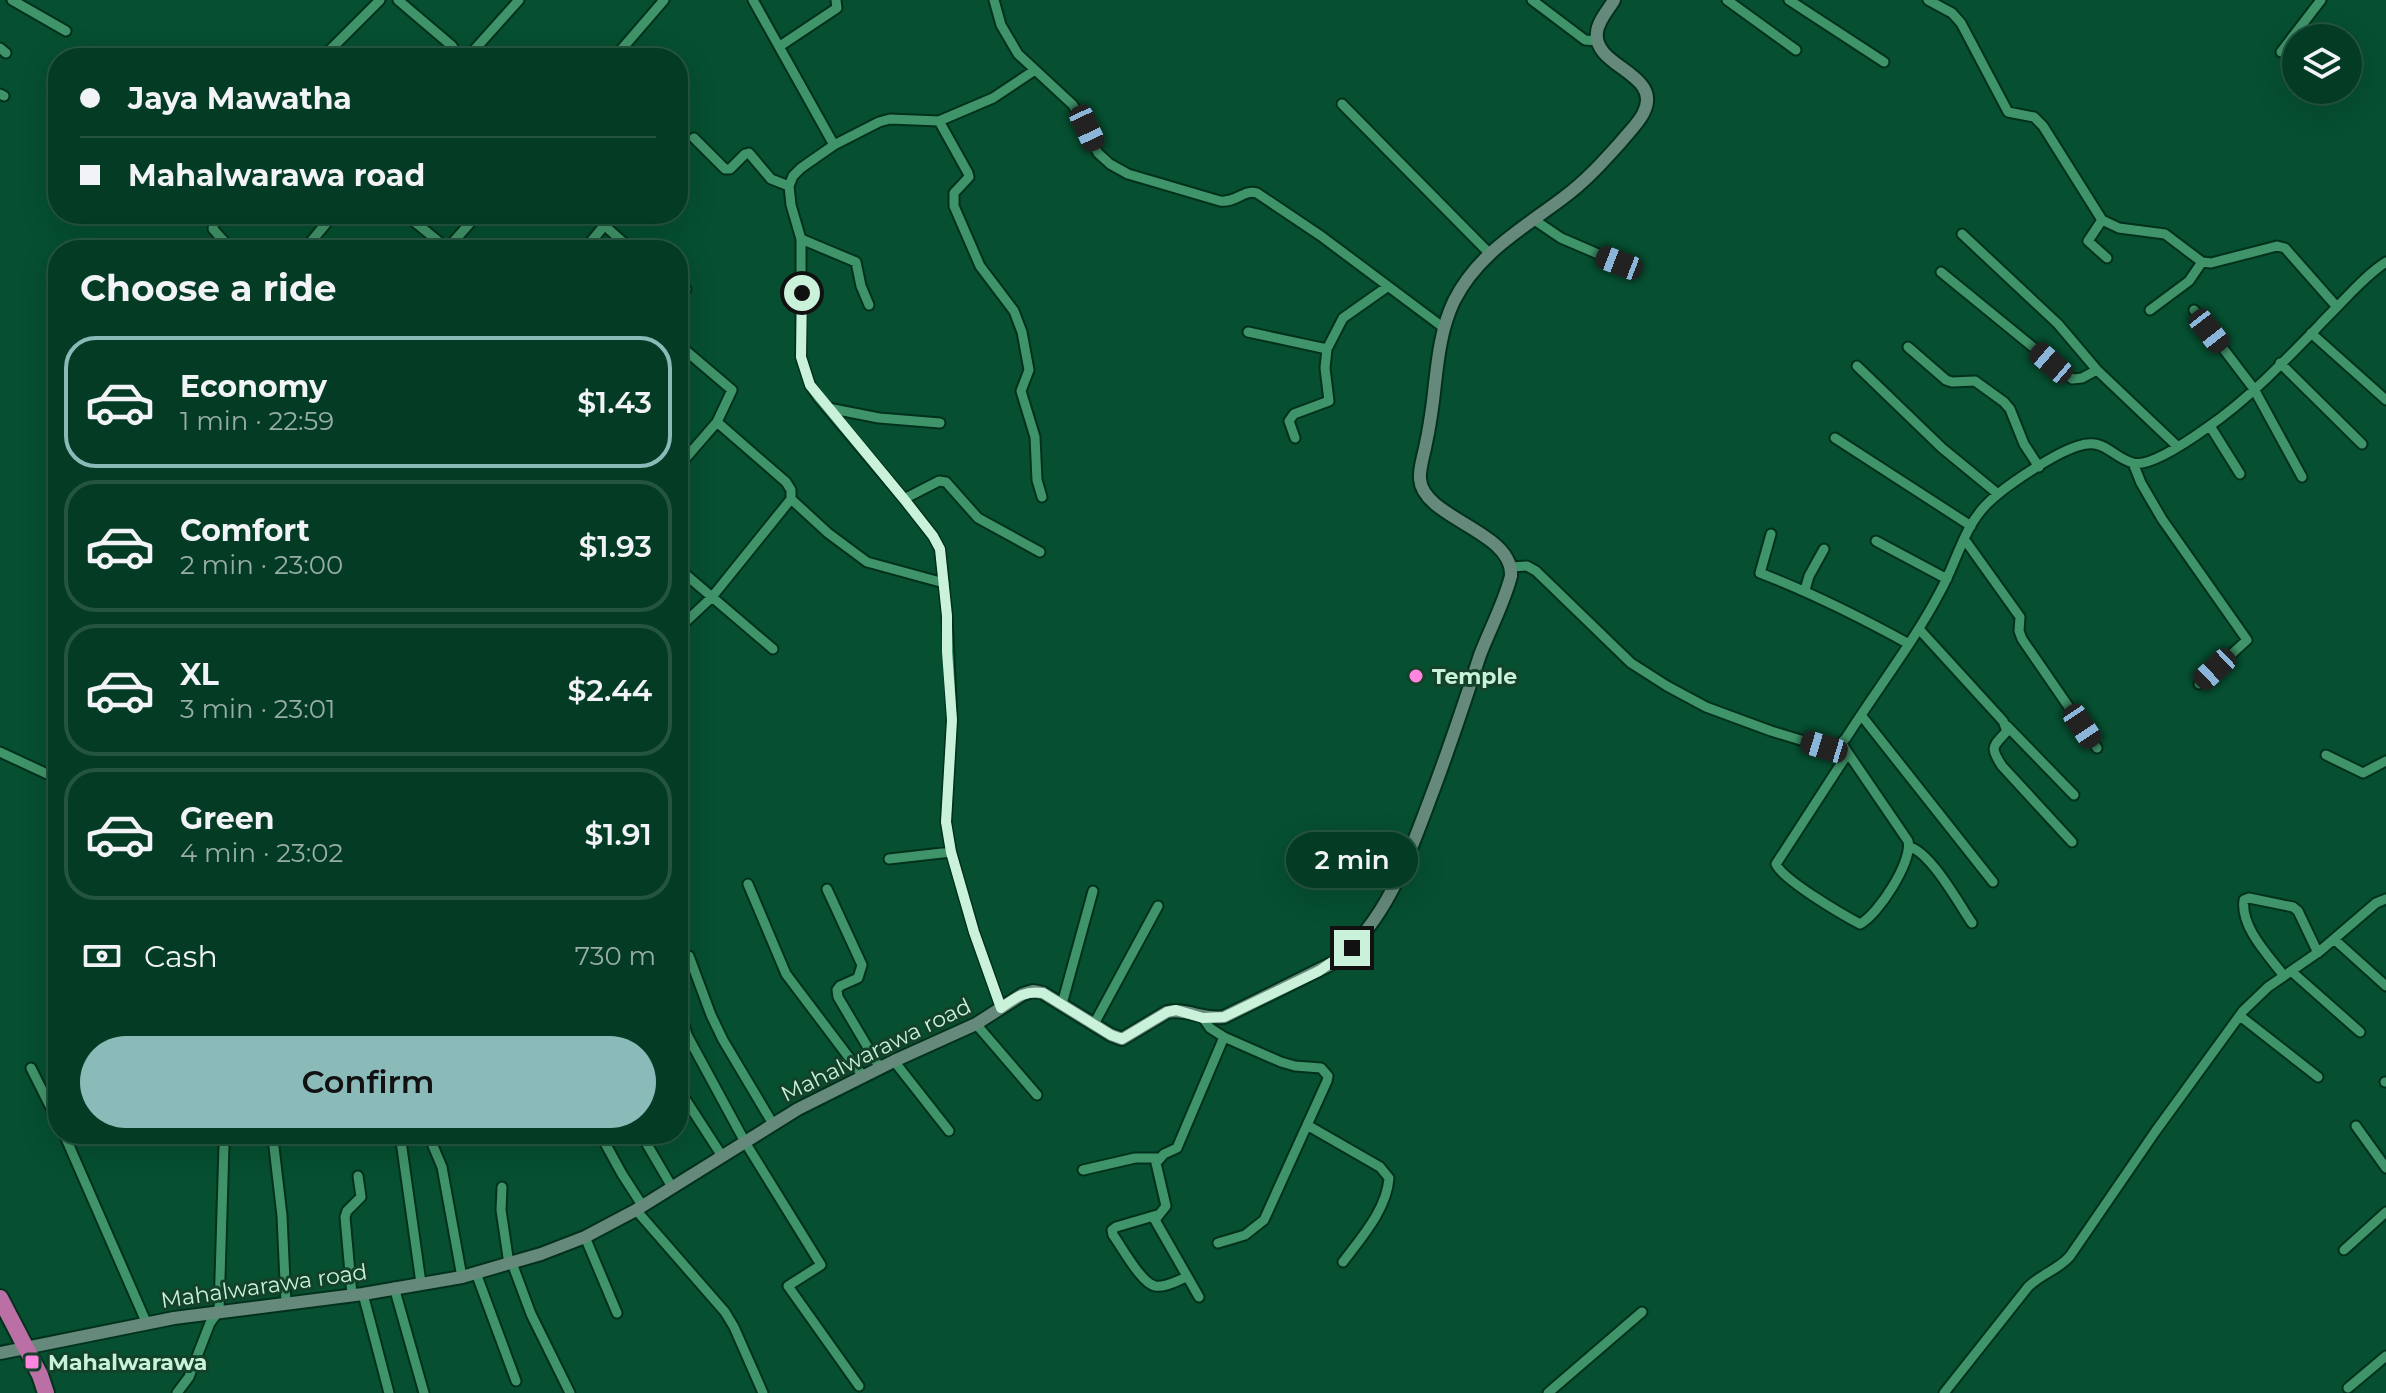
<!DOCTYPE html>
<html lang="en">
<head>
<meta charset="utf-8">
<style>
  :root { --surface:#043b24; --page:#0d422c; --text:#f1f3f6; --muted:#97ada6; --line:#255541; --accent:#8bbbb9 }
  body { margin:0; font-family:Montserrat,sans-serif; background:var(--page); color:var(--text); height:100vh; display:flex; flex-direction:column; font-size:30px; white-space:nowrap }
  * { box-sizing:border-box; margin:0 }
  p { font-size:26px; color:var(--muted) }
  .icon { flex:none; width:44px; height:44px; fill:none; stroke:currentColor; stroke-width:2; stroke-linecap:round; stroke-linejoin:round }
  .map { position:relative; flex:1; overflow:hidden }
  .side { position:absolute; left:48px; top:240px; width:640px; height:904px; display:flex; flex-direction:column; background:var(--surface); border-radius:32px; box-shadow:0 8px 32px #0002,0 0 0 2px var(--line) }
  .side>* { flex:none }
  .hud { position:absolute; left:48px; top:48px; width:640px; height:176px; border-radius:32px; box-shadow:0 8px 32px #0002,0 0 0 2px var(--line); display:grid; align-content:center; height:176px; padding:0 32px; background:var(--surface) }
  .buttons { position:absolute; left:2282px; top:24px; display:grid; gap:16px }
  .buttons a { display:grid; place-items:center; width:80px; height:80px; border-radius:50%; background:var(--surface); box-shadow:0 8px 32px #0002,0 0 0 2px var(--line); font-size:40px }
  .end { position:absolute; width:36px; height:36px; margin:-18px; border:10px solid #caf2da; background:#111; box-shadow:0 0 0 4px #111 }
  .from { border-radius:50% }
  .bubble { position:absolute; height:56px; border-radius:28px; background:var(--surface); box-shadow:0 8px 32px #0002,0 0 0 2px var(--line); font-size:26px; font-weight:600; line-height:56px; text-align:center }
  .car { position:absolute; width:24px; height:48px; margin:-24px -12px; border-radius:10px; box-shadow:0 0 6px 2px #0007; background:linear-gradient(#222 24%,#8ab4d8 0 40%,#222 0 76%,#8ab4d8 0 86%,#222 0) }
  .hud b { display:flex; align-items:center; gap:28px; height:76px; font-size:30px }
  .hud b+b { border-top:2px solid var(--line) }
  .hud i { width:20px; height:20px; background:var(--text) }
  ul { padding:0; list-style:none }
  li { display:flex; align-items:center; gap:24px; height:132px; margin:0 16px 12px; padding:0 16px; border:4px solid var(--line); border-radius:32px }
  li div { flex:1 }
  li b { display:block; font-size:30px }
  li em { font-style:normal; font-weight:600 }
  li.active { border-color:var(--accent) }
  li>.icon { width:72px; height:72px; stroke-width:1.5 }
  h2 { padding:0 32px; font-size:36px; line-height:96px }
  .pay { display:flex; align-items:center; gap:20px; height:88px; padding:0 32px; font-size:30px }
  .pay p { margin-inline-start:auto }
  .cta { display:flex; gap:16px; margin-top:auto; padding:16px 32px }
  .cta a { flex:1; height:92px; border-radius:48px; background:var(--accent); color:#111; font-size:32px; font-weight:600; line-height:92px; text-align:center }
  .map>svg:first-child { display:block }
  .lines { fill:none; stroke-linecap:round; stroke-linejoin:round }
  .street-casing { stroke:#01311c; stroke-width:13 }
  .secondary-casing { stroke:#01311c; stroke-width:16 }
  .highway-casing { stroke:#01311c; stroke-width:20 }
  .street { stroke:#409469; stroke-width:9 }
  .secondary { stroke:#65897b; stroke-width:12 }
  .highway { stroke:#ba6fa5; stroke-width:16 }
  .route { stroke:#caf2da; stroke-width:10 }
  .poi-dot { fill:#ff85df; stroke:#14412a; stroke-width:3 }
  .labels { text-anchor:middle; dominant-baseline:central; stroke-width:6; stroke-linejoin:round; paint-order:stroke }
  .poi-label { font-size:22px; font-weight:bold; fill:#caf2da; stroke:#14412a; text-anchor:start }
  .street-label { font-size:22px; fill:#caf2da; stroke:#14412a }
</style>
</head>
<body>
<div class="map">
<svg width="2386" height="1393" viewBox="0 0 2386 1393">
  <rect width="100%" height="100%" fill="#064f30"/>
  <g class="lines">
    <g class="street-casing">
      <path id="street" d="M12,0l54,31
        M398,0l54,46 8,12
        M753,0l81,145 -33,23 -8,8 -4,10 2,19 10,34v118l9,28 8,12 86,102 29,37 7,13 7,67 5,104 -6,102 5,30 23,80 27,76
        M994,0l7,25 17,29 55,51 25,48 12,11 18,10 92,27c16,2 24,-12 37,-8l64,43 123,92
        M1532,0l53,40 12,1
        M1727,0l69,50
        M1789,0l95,62
        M1928,0l24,13 9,10 47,89 26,5 9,9 59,94 17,8 46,6 37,28 9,1 66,-17 8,2 52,59
        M780,46l57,-38 -1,-8
        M0,48l6,5
        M2281,52l40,-52
        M322,58l58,-58
        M467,58l52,-58
        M614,58l50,-58
        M0,94l4,2
        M1342,104l147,149
        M939,121l29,52 1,4 -15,16v13l26,60 34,45 8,21 7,38 -8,21 14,46 2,43 5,17
        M694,138l31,31h5l15,-15 4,-1 22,26 18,7
        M834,145l45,-23 11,-3 49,2 54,-23 42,-28
        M215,214l-2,15 19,21
        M405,214l44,36
        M1533,219l28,19 58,25
        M2102,220l-14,21 19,17
        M605,226l27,24
        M1962,234l96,90 39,46 80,76
        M801,239l55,23 5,24 8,19
        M304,250l30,-36
        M446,250l32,-36
        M584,250l30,-36
        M1941,272l131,107 10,-1 15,-8
        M678,283l8,6
        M2150,310l39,-29 13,-19
        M2194,310l60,79 48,88
        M1248,332l79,17 16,-31 44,-31
        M2311,333l75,67
        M678,344l54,46 -15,32 -39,45
        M1908,347l38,33 6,2 23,-1 29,21 6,7 14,35 15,23
        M2280,363l82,81
        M1857,366l85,82 56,46
        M828,408l51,10 61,5
        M2210,426l30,48
        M1295,438l-6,-17 5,-7 35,-13 -4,-33 2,-19
        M1835,438l136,88
        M2133,463l8,20 21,36 85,121 -48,44
        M791,499l37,34 39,29 77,21
        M904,499l35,-18 7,1 32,36 62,34
        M1771,534l-11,39c52,20 100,44 149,71
        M1965,540l55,77 -1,14 3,8 75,109
        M1876,541l71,38
        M1512,567l15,-1 9,5 95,92 36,23 39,21 65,24 53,16 12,1 10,-10c31,-49 68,-96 95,-148 15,-27 23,-63 45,-85 17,-18 69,-52 92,-59 27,-9 33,11 55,17 17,5 61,-26 75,-36 45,-31 87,-77 125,-116 17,-17 33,-36 53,-49
        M678,568l95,81
        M1805,590l4,-14 15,-27
        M678,629l34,-32 79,-98v-9l-5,-8 -69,-60
        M1919,629l84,92 4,10c-14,16 -18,15 -5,35l70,76
        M1861,715l132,167
        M2007,726l67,69
        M1842,744l6,9 60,88c5,20 -30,74 -48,83 -17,-9 -77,-44 -84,-60l72,-111
        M0,752l58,27
        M2326,755l37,18 23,-12
        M1910,847c21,6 49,57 62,76
        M889,859l62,-7
        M748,884l38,90 77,102
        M827,889l35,76 -4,13 -18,8 -3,4 1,7 42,71
        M2335,940l51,46
        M689,956l22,59 12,25 50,84
        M2291,971l69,61
        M2284,976c-15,-20 -44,-49 -40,-76l5,-2 44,9 5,4 20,42
        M678,1003l9,32 58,107 76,123 -33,21 71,100
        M1062,1004l31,-113
        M2240,1016l78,61
        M976,1024l61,71
        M1094,1024l64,-118
        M894,1061l55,70
        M31,1068l27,54
        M2385,1082h1
        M678,1088l44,68
        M1307,1125l73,42 9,11c-2,31 -28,60 -46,84
        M2356,1126l30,42
        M64,1134l83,190
        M400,1134l21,149
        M428,1134l14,33 20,110
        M600,1134l22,40 20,31
        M641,1134l31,53
        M274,1147l8,69 4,87
        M1083,1170l52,-12h24
        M502,1187l-1,23 8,54
        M636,1210l89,102 9,15 29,66
        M1157,1215l-41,12 -4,3 1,5c9,12 28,48 42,51 10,2 23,-6 32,-9
        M585,1237l32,76
        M1218,1243l27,-8 19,-15 63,-139 1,-5 -7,-8 -26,-2 -14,-4 -57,-25
        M2344,1250l42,-38
        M512,1263l19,51 39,79
        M476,1273l40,108
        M394,1287l30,106
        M363,1294l26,99
        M352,1295l-7,-78 2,-6 14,-14 -3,-21
        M1199,1297l-44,-77 11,-14 -10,-43 8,-9 13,-6 47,-111 -14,-9 -7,-10
        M2348,1388l38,-32
        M177,1393l12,-16 21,-54 9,-12 5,-166 -2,-11
        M1548,1393l94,-81
        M1944,1393l84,-106c13,-13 30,-17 42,-31l85,-124 88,-121 25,-24 52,-36 56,-48 10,-4"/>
    </g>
    <g class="secondary-casing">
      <path id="secondary" d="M0,1353l174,-35 189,-24 99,-17 79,-23 44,-17 51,-27 162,-101 96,-48 82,-37 47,-30 10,-3 10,2 68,42 11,4 45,-27c19,-4 36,8 57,5l113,-56c50,-42 71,-103 93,-162 18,-47 34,-95 50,-144 10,-26 24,-52 31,-79 3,-45 -88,-57 -91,-97 -1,-11 4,-24 6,-36 3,-13 5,-27 7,-42 4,-33 6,-69 21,-100 24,-48 68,-72 109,-103 22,-16 39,-35 57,-55 7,-9 17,-18 23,-29 22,-41 -51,-46 -46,-82 1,-11 12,-23 17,-32"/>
    </g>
    <g class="highway-casing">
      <path id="highway" d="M0,1298l40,77 6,18"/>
    </g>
    <use href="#street" class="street"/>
    <use href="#secondary" class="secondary"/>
    <use href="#highway" class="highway"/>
  </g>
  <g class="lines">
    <path class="route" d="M802,293l-1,64 9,28 94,114 29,37 7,13 7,67v36l5,68 -6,102 5,30 23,80 27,76c14,-10 24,-18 42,-15l68,42 11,4 45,-27 9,-2 27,8 21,-1 95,-46 33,-23"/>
  </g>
  <g class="poi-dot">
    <circle cx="1416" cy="676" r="8"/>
    <rect x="24" y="1354" width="16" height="16" rx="4"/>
  </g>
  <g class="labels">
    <g class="poi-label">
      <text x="1432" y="676">Temple</text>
      <text x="48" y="1362">Mahalwarawa</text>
    </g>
    <g class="street-label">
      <text transform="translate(876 1050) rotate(-26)">Mahalwarawa road</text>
      <text transform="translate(264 1286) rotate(-8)">Mahalwarawa road</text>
    </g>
  </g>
</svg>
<div class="buttons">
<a><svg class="icon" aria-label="layers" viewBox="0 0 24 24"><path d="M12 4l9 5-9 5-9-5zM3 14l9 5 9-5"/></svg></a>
</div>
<i class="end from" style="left:802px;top:293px"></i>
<i class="end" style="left:1352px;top:948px"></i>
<div class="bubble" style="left:1286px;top:832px;width:132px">2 min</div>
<i class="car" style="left:1087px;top:128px;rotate:155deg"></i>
<i class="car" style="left:1619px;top:263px;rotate:291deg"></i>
<i class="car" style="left:2209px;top:331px;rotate:142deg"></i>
<i class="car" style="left:2051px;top:363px;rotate:311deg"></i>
<i class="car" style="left:2215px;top:669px;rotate:227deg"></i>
<i class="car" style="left:2082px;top:726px;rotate:146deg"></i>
<i class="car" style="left:1824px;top:747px;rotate:287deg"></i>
<div class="hud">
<b><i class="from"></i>Jaya Mawatha</b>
<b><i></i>Mahalwarawa road</b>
</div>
<section class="side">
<h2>Choose a ride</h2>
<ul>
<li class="active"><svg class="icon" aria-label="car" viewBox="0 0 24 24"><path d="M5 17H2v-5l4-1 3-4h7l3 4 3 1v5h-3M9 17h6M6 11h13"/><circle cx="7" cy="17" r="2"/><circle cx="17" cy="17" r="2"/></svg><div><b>Economy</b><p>1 min · 22:59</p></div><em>$1.43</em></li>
<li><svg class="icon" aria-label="car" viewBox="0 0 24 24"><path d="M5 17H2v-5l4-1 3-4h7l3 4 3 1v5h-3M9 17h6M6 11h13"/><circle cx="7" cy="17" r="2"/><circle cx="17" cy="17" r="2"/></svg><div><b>Comfort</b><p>2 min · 23:00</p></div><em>$1.93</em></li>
<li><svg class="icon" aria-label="car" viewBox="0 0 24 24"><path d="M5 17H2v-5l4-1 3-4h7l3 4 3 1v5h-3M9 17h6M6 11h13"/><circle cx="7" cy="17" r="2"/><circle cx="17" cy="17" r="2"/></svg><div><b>XL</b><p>3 min · 23:01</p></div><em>$2.44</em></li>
<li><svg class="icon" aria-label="car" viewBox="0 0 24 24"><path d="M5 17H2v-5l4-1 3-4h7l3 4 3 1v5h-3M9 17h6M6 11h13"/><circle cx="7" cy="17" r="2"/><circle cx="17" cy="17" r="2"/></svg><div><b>Green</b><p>4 min · 23:02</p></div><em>$1.91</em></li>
</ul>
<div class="pay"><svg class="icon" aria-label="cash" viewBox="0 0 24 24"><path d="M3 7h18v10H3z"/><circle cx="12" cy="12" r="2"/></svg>Cash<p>730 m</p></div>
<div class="cta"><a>Confirm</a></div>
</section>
</div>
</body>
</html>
